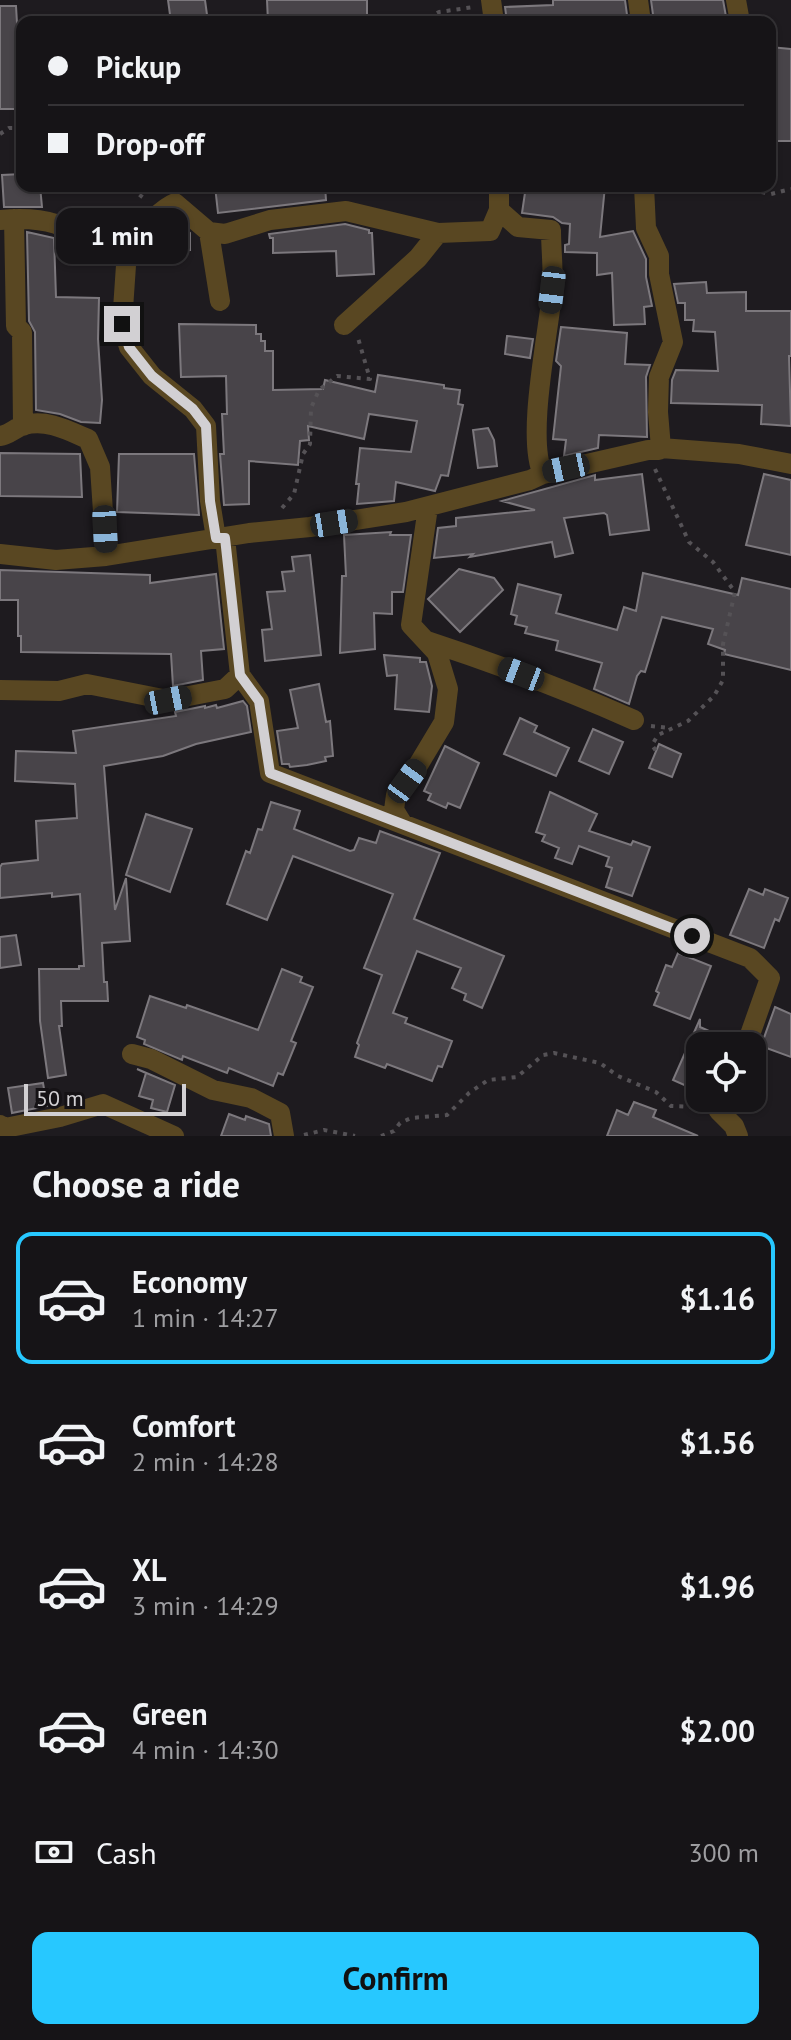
<!DOCTYPE html>
<html lang="en">
<head>
<meta charset="utf-8">
<style>
  :root { --surface:#161417; --page:#1f1d20; --text:#f1f3f6; --muted:#9e9ea1; --line:#353336; --accent:#27c8ff }
  body { margin:0; font-family:"PT Sans",sans-serif; background:var(--page); color:var(--text); height:100vh; display:flex; flex-direction:column; font-size:30px; white-space:nowrap }
  * { box-sizing:border-box; margin:0 }
  p { font-size:26px; color:var(--muted) }
  .icon { flex:none; width:44px; height:44px; fill:none; stroke:currentColor; stroke-width:2; stroke-linecap:round; stroke-linejoin:round }
  .map { position:relative; height:1136px; overflow:hidden }
  .details { display:flex; flex-direction:column; background:var(--surface); flex:1 }
  .details>* { flex:none }
  .banner { position:absolute; left:16px; top:16px; width:760px; height:176px; border-radius:16px; box-shadow:0 2px 6px #0004,0 0 0 2px var(--line); display:grid; align-content:center; height:176px; padding:0 32px; background:var(--surface) }
  .buttons { position:absolute; left:686px; top:1032px; display:grid; gap:16px }
  .buttons a { display:grid; place-items:center; width:80px; height:80px; border-radius:16px; background:var(--surface); box-shadow:0 2px 6px #0004,0 0 0 2px var(--line); font-size:40px }
  .scale { position:absolute; left:24px; bottom:20px; width:162px; box-sizing:border-box; padding-left:8px; border:4px solid #d2d0d3; border-top:0; font-size:22px; line-height:28px; white-space:nowrap; color:#d2d0d3; -webkit-text-stroke:6px #151215; paint-order:stroke }
  .end { position:absolute; width:36px; height:36px; margin:-18px; border:10px solid #d2d0d3; background:#111; box-shadow:0 0 0 4px #111 }
  .from { border-radius:50% }
  .bubble { position:absolute; height:56px; border-radius:16px; background:var(--surface); box-shadow:0 2px 6px #0004,0 0 0 2px var(--line); font-size:26px; font-weight:700; line-height:56px; text-align:center }
  .car { position:absolute; width:24px; height:48px; margin:-24px -12px; border-radius:10px; box-shadow:0 0 6px 2px #0007; background:linear-gradient(#222 24%,#8ab4d8 0 40%,#222 0 76%,#8ab4d8 0 86%,#222 0) }
  .banner b { display:flex; align-items:center; gap:28px; height:76px; font-size:30px }
  .banner b+b { border-top:2px solid var(--line) }
  .banner i { width:20px; height:20px; background:var(--text) }
  ul { padding:0; list-style:none }
  li { display:flex; align-items:center; gap:24px; height:132px; margin:0 16px 12px; padding:0 16px; border:4px solid transparent; border-radius:16px }
  li div { flex:1 }
  li b { display:block; font-size:30px }
  li em { font-style:normal; font-weight:700 }
  li.selected { border-color:var(--accent) }
  li>.icon { width:72px; height:72px; stroke-width:1.5 }
  h2 { padding:0 32px; font-size:36px; line-height:96px }
  .pay { display:flex; align-items:center; gap:20px; height:88px; padding:0 32px; font-size:30px }
  .pay p { margin-inline-start:auto }
  .button { display:flex; gap:16px; margin-top:auto; padding:16px 32px }
  .button a { flex:1; height:92px; border-radius:16px; background:var(--accent); color:#111; font-size:32px; font-weight:700; line-height:92px; text-align:center }
  .map>svg:first-child { display:block }
  .building { fill:#484449; stroke:#7c787d; stroke-width:2 }
  .lines { fill:none; stroke-linecap:round; stroke-linejoin:round }
  .path { stroke:#555256; stroke-width:4; stroke-dasharray:4 6; stroke-linecap:butt }
  .street { stroke:#594722; stroke-width:20 }
  .route { stroke:#d2d0d3; stroke-width:10 }
</style>
</head>
<body>
<div class="map">
<svg width="791" height="1136" viewBox="0 0 791 1136">
  <rect width="100%" height="100%" fill="#1e1b1f"/>
  <path class="building" d="M168,0h37l3,22h-37z
    M267,0h100v18l-99,4z
    M553,0h72l3,22h-121l-2,-15 48,-2z
    M651,0h72l4,22h-73z
    M0,6h16l6,103h-22z
    M770,47l21,2v92h-21z
    M22,174v12h18l2,21h-38l-2,-32z
    M215,186h110l1,14 -108,13z
    M526,186h79l-5,51 33,-6 13,28v18l6,29 -8,1 1,17 -31,1 -2,-52 -15,2v-22l-32,-1v-7l4,-1 1,-20 -8,-1 -9,-6 -31,-4z
    M179,223l11,10v17l-19,1v-9h-11v-12l7,-6z
    M345,224l24,6v3h3l2,41 -37,2 -1,-25 -63,2v-15h-3l-1,-4z
    M27,232l27,6 2,59 43,1 -1,41 4,61 -2,23 -19,-1 -21,-8 -24,-4 -1,-78 -6,-11z
    M706,282l1,11 39,-1v19h45v45h-2l2,70 -30,-2 1,-19 -91,-2 1,-23 4,-10 42,1 -3,-39 -22,-1 1,-11h-9v-17h-7l-4,-19z
    M179,324l77,1v9h5v7h4v10h8v39l50,-1 2,-9 50,12 3,-17 66,10v3l16,2 -2,14 5,1 -15,71 -7,-1 -6,16 -39,-9 -2,19 -37,3 2,-20h-3l4,-36 51,4 6,-31 -48,-7 -5,25 -56,-13 1,14 -9,1 -2,24 -49,-4v43l-25,1 -4,-51h4l-2,-40h5l-1,-38 -45,1z
    M561,327l66,6 -2,31 25,1 -4,12 1,60 -48,-2 -1,13 -34,8 2,-16 -13,-1 8,-73 -5,-5z
    M507,336l26,3 -3,19 -25,-4z
    M488,428l6,12 3,26 -19,2 -5,-38z
    M0,453l80,1 2,43 -82,-1z
    M119,454h75l5,61 -82,-3z
    M642,474l7,56 -39,5 -3,-20 -3,-2 -40,5 9,35 -18,4 -3,-15 -82,15 3,-3 -39,4 4,-30 18,-2v-8l79,-8 -33,-9 93,-26v5z
    M764,474l27,6v75l-45,-10z
    M391,532l-1,3h21l-8,57h-11v22l-18,-1 1,36 -35,4 2,-77h4l-2,-41z
    M310,555l11,100 -56,6 -3,-31 10,-1 -5,-37 18,-1 -3,-19 12,-1 -2,-14z
    M459,569l35,9 9,12 -43,42 -32,-33z
    M0,570l150,5v8l66,-9 8,75 -23,2 2,29 -30,6 -2,-32 -150,-2v-16h-3v-36h-18z
    M643,573l95,22 4,-17 49,11v81l-67,-16 1,-4 -17,-6 5,-15 -51,-12 -17,55 -4,-1 -4,5 -8,28 -35,-15 8,-26 -46,-13 2,-9 -33,-8 2,-6 -12,-3 2,-8 -6,-2 7,-30 43,11 -5,18 61,17 7,-23 12,4z
    M384,655l36,3v4h6l6,24 -3,26 -34,-3 2,-34 -10,1z
    M319,684l7,38 4,-1 3,35 -8,1 1,4 -19,4 -17,2 -1,-3h-7l-5,-33 21,-3 -8,-38z
    M243,701l4,5 4,26 -55,12 -33,12 -59,10 11,144 11,-32 4,63 -28,2 2,39h3l1,19h-47l1,25h-3l7,49 -18,3 -8,-57 -1,-52h40v-3h5l-4,-72 -28,3v-4l-52,5v-31l2,-3 36,-4 -2,-39 41,-3 -2,-34 -60,-3 1,-30 60,2 -3,-22 103,-15 -1,-4 30,-6v2l11,-3 1,3z
    M520,718l17,8 -3,6 35,16 -13,28 -52,-22z
    M593,729l30,13 -14,32 -30,-13z
    M659,744l22,10 -9,23 -23,-9z
    M445,746l34,17 -19,45 -12,-5 -2,5 -18,-8 3,-6 -7,-3z
    M550,792l47,22 -8,17 42,14 2,-4 17,6 -18,49 -26,-9 6,-19 -6,-2 3,-9 -30,-11 -7,18 -17,-6 4,-10 -17,-7 3,-6 -9,-3z
    M271,802l29,9 -6,18 56,22 4,-1 5,-12 17,5 4,-12 60,22 -26,66 90,37 -22,52 -18,-8 2,-6 -14,-6 9,-20 -44,-17 -24,62 14,5 -2,5 47,18 -10,26 -4,-1 -6,15 -45,-17 -2,4 -30,-11 4,-12 -2,-2 25,-68 -18,-7 29,-74 -100,-38 -26,64 -40,-16 19,-53 4,2 8,-24 4,1z
    M146,814l46,15 -22,63 -44,-17z
    M749,889l14,6 2,-6 23,9 -9,23 -4,-2 -11,29 -34,-13z
    M16,935l5,30 -21,3v-31z
    M678,953l33,13 -21,53 -36,-14 5,-12 -3,-2 10,-26 6,2z
    M282,969l20,8 -2,5 13,5 -22,54 5,2 -13,32 -5,-2 -5,13 -44,-18 -2,5 -44,-17 -1,4 -38,-16 1,-4 -8,-3 13,-41 36,12 1,-3 71,25z
    M775,1007l16,7v43l-30,-11z
    M700,1019v8l34,15 -1,4h-33v46l-27,-12z
    M137,1069l38,16 -8,27 -16,-4 2,-8 -14,-4 7,-23z
    M43,1083l4,23 -35,7 -4,-25z
    M634,1102l22,8 -3,7 45,19h-91l10,-26 11,5z
    M229,1114l16,6 1,-4 23,8 2,12h-50z"/>
  <g class="lines">
    <path class="path" d="M419,22l20,-10 35,-5
      M0,134l9,-6h13
      M136,186l1,7 8,6
      M732,186l39,8 20,-5
      M655,469l34,73 24,20 22,30 -12,52v36l-9,16 -26,25 -30,14 -6,10 4,6
      M282,508l12,-14 9,-40 7,-10 1,-36 8,-18 18,-14 33,3 -12,-41
      M651,726l19,2
      M304,1135l20,-5 31,6
      M381,1136l13,-5 6,-8 11,-5 36,-3 22,-22 19,-13 29,-3 26,-22 11,-2 46,10 18,13 38,16 15,14 28,1"/>
    <path class="street" d="M491,0l3,22
      M638,0l3,22
      M736,0l4,22
      M499,186v24l19,17 33,3c0,21 3,43 1,63 -4,43 -26,145 -9,181
      M644,186l2,42 13,28v18l14,68 -14,35 -1,35 3,36
      M14,219l2,107 6,6 1,94
      M0,220c20,-2 37,-2 56,4 8,3 14,10 22,12 15,4 36,3 51,-1 19,-5 28,-25 46,-32l34,29 16,2 45,-14 76,-9 92,22 52,-2 9,-21
      M209,232l11,69
      M128,236l-6,88 7,23 23,29 41,33 13,17 4,75 6,37
      M344,325l74,-67 20,-25
      M0,436c9,-1 15,-8 24,-11 23,-6 43,5 64,14l12,28 6,89
      M225,538l15,137 19,26 11,72 480,185 20,20 -24,68
      M0,554l56,6 50,-4 143,-23 61,-6 96,-15 124,-32 13,-6 105,-24h11l2,-2 78,6 52,10
      M427,641c70,23 139,49 207,79
      M0,690l59,1 28,-7 81,16 57,-11 15,-14
      M402,823l-8,-13 2,-15 21,-28 27,-45 4,-33 -11,-36 -26,-28 17,-118
      M132,1054l19,5 62,31 38,8 29,15 4,23
      M725,1098l-6,13 15,15 4,10
      M0,1125l5,3 55,-11 43,-13 71,32"/>
  </g>
  <g class="lines">
    <path class="route" d="M122,324l7,23 23,29 41,33 13,17 4,75 6,37h9l15,137 19,26 11,72 422,163"/>
  </g>
</svg>
<div class="buttons">
<a><svg class="icon" aria-label="locate" viewBox="0 0 24 24"><circle cx="12" cy="12" r="6"/><path d="M12 2v4M12 18v4M2 12h4M18 12h4"/></svg></a>
</div>
<div class="scale">50 m</div>
<i class="end from" style="left:692px;top:936px"></i>
<i class="end" style="left:122px;top:324px"></i>
<div class="bubble" style="left:56px;top:208px;width:132px">1 min</div>
<i class="car" style="left:552px;top:290px;rotate:187deg"></i>
<i class="car" style="left:566px;top:468px;rotate:258deg"></i>
<i class="car" style="left:334px;top:523px;rotate:81deg"></i>
<i class="car" style="left:105px;top:529px;rotate:177deg"></i>
<i class="car" style="left:521px;top:674px;rotate:291deg"></i>
<i class="car" style="left:168px;top:700px;rotate:79deg"></i>
<i class="car" style="left:407px;top:781px;rotate:36deg"></i>
<div class="banner">
<b><i class="from"></i>Pickup</b>
<b><i></i>Drop-off</b>
</div>
</div>
<section class="details">
<h2>Choose a ride</h2>
<ul>
<li class="selected"><svg class="icon" aria-label="car" viewBox="0 0 24 24"><path d="M5 17H2v-5l4-1 3-4h7l3 4 3 1v5h-3M9 17h6M6 11h13"/><circle cx="7" cy="17" r="2"/><circle cx="17" cy="17" r="2"/></svg><div><b>Economy</b><p>1 min · 14:27</p></div><em>$1.16</em></li>
<li><svg class="icon" aria-label="car" viewBox="0 0 24 24"><path d="M5 17H2v-5l4-1 3-4h7l3 4 3 1v5h-3M9 17h6M6 11h13"/><circle cx="7" cy="17" r="2"/><circle cx="17" cy="17" r="2"/></svg><div><b>Comfort</b><p>2 min · 14:28</p></div><em>$1.56</em></li>
<li><svg class="icon" aria-label="car" viewBox="0 0 24 24"><path d="M5 17H2v-5l4-1 3-4h7l3 4 3 1v5h-3M9 17h6M6 11h13"/><circle cx="7" cy="17" r="2"/><circle cx="17" cy="17" r="2"/></svg><div><b>XL</b><p>3 min · 14:29</p></div><em>$1.96</em></li>
<li><svg class="icon" aria-label="car" viewBox="0 0 24 24"><path d="M5 17H2v-5l4-1 3-4h7l3 4 3 1v5h-3M9 17h6M6 11h13"/><circle cx="7" cy="17" r="2"/><circle cx="17" cy="17" r="2"/></svg><div><b>Green</b><p>4 min · 14:30</p></div><em>$2.00</em></li>
</ul>
<div class="pay"><svg class="icon" aria-label="cash" viewBox="0 0 24 24"><path d="M3 7h18v10H3z"/><circle cx="12" cy="12" r="2"/></svg>Cash<p>300 m</p></div>
<div class="button"><a>Confirm</a></div>
</section>
</body>
</html>
